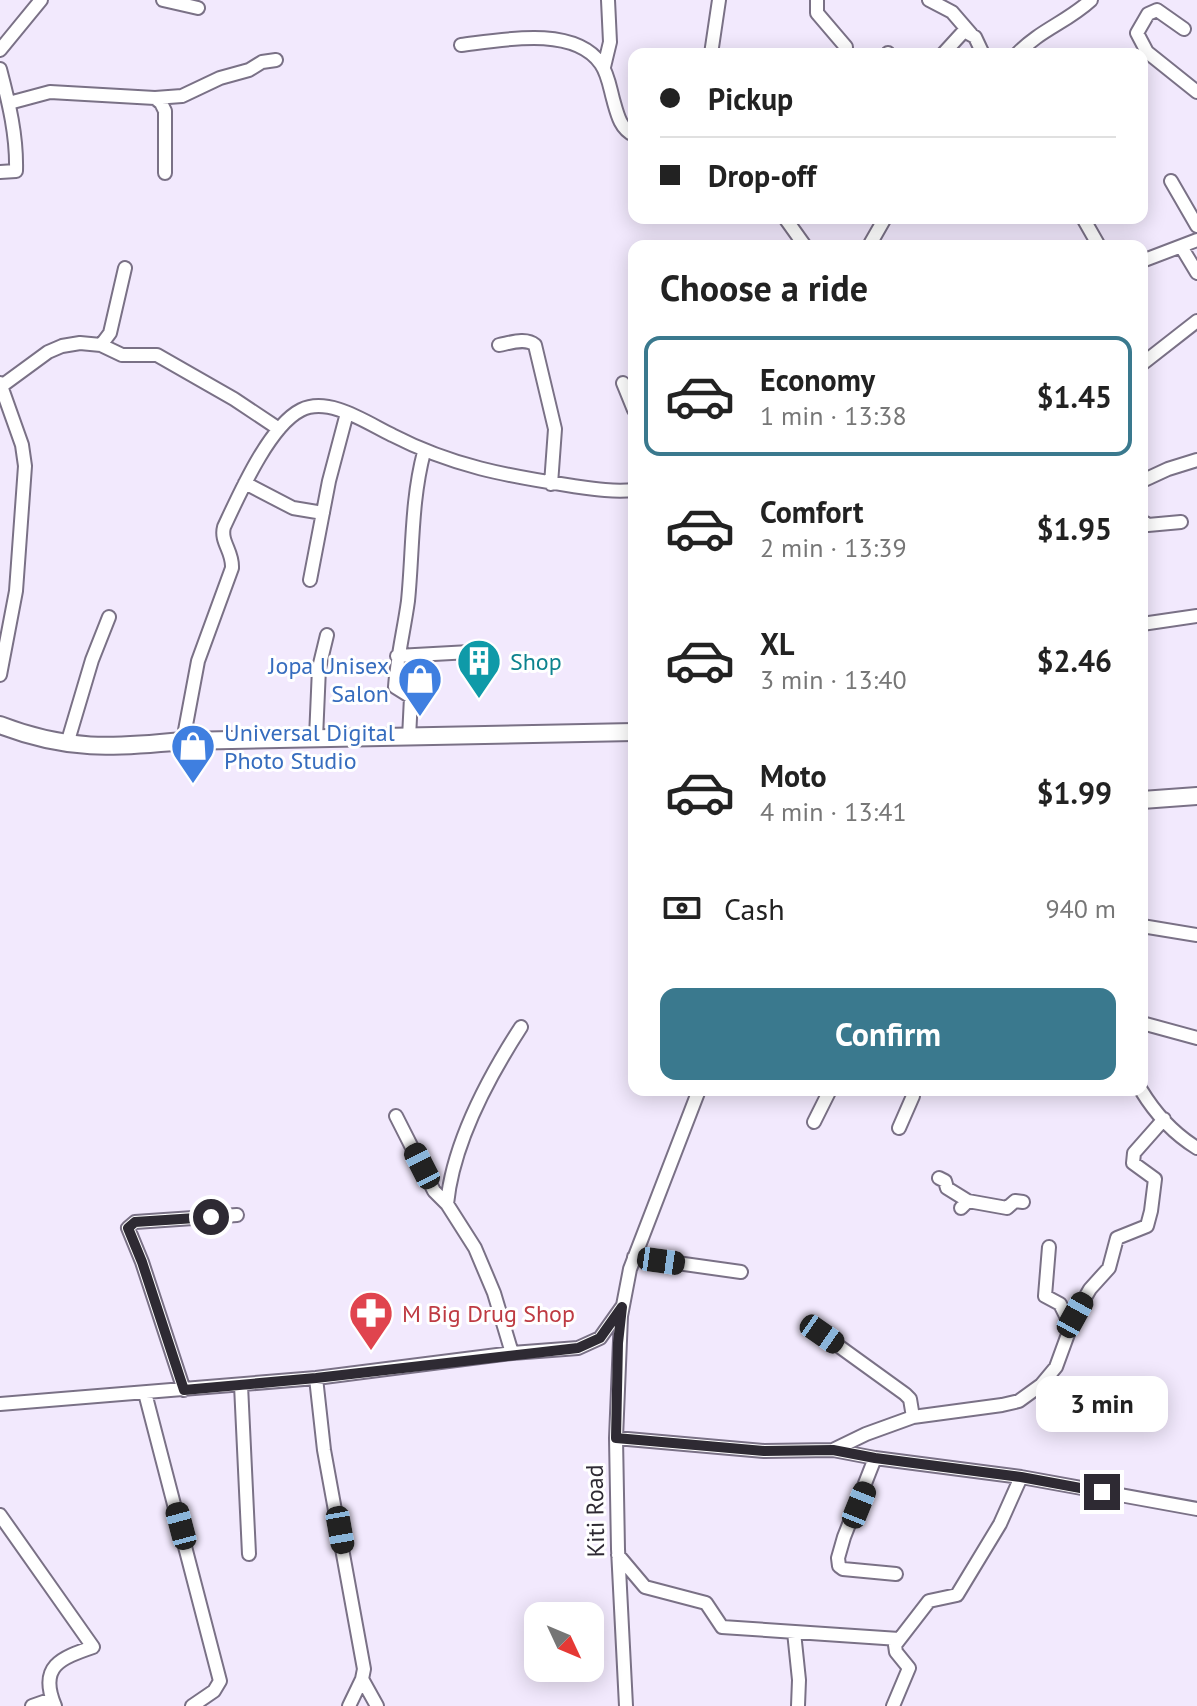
<!DOCTYPE html>
<html lang="en">
<head>
<meta charset="utf-8">
<style>
  :root { --surface:#fff; --page:#f2f2f2; --text:#222; --muted:#767676; --line:#e0e0e0; --accent:#3a798e }
  body { margin:0; font-family:"PT Sans",sans-serif; background:var(--page); color:var(--text); height:100vh; display:flex; flex-direction:column; font-size:30px; white-space:nowrap }
  * { box-sizing:border-box; margin:0 }
  p { font-size:26px; color:var(--muted) }
  .icon { flex:none; width:44px; height:44px; fill:none; stroke:currentColor; stroke-width:2; stroke-linecap:round; stroke-linejoin:round }
  .map { position:relative; flex:1; overflow:hidden }
  .side { position:absolute; left:628px; top:240px; width:520px; height:856px; display:flex; flex-direction:column; background:var(--surface); border-radius:16px; box-shadow:0 4px 20px #0003 }
  .side>* { flex:none }
  .top-card { position:absolute; left:628px; top:48px; width:520px; height:176px; border-radius:16px; box-shadow:0 4px 20px #0003; display:grid; align-content:center; height:176px; padding:0 32px; background:var(--surface) }
  .needle { width:52px; rotate:134deg }
  .fabs { position:absolute; left:524px; top:1602px; display:grid; gap:16px }
  .fabs a { display:grid; place-items:center; width:80px; height:80px; border-radius:16px; background:var(--surface); box-shadow:0 4px 20px #0003; font-size:40px }
  .end { position:absolute; width:36px; height:36px; margin:-18px; border:10px solid #2e2a33; background:#fff; box-shadow:0 0 0 4px #fff }
  .from { border-radius:50% }
  .bubble { position:absolute; height:56px; border-radius:16px; background:var(--surface); box-shadow:0 4px 20px #0003; font-size:26px; font-weight:700; line-height:56px; text-align:center }
  .car { position:absolute; width:24px; height:48px; margin:-24px -12px; border-radius:10px; box-shadow:0 0 6px 2px #0007; background:linear-gradient(#222 24%,#8ab4d8 0 40%,#222 0 76%,#8ab4d8 0 86%,#222 0) }
  .top-card b { display:flex; align-items:center; gap:28px; height:76px; font-size:30px }
  .top-card b+b { border-top:2px solid var(--line) }
  .top-card i { width:20px; height:20px; background:var(--text) }
  ul { padding:0; list-style:none }
  li { display:flex; align-items:center; gap:24px; height:120px; margin:0 16px 12px; padding:0 16px; border:4px solid transparent; border-radius:16px }
  li div { flex:1 }
  li b { display:block; font-size:30px }
  li em { font-style:normal; font-weight:700 }
  li.selected { border-color:var(--accent) }
  li>.icon { width:72px; height:72px; stroke-width:1.5 }
  h2 { padding:0 32px; font-size:36px; line-height:96px }
  .pay { display:flex; align-items:center; gap:20px; height:88px; padding:0 32px; font-size:30px }
  .pay p { margin-inline-start:auto }
  .button { display:flex; gap:16px; margin-top:auto; padding:16px 32px }
  .button a { flex:1; height:92px; border-radius:16px; background:var(--accent); color:#fff; font-size:32px; font-weight:700; line-height:92px; text-align:center }
  .map>svg:first-child { display:block }
  .lines { fill:none; stroke-linecap:round; stroke-linejoin:round }
  .minor-casing { stroke:#7a7186; stroke-width:16 }
  .major-casing { stroke:#7a7186; stroke-width:20 }
  .minor { stroke:#fff; stroke-width:12 }
  .major { stroke:#fff; stroke-width:16 }
  .route { stroke:#2e2a33; stroke-width:10 }
  .labels { text-anchor:middle; dominant-baseline:central; stroke-width:6; stroke-linejoin:round; paint-order:stroke }
  .culture-label { font-size:24px; fill:#0d838f; stroke:#fff; text-anchor:start }
  .shop-label { font-size:24px; fill:#366cbe; stroke:#fff; text-anchor:end }
  .health-label { font-size:24px; fill:#be3a42; stroke:#fff; text-anchor:start }
  .street-label { font-size:24px; fill:#2e2a33; stroke:#fff }
</style>
</head>
<body>
<div class="map">
<svg width="1197" height="1706" viewBox="0 0 1197 1706">
  <rect width="100%" height="100%" fill="#f2e9fd"/>
  <g class="lines">
    <g class="minor-casing">
      <path id="minor" d="M163,0l35,8
        M817,0v13l29,34
        M929,0l23,12 19,22
        M1184,29l-27,-19 -9,4 -11,19 10,19 50,40
        M461,45c40,-5 113,-20 140,19 7,10 9,24 12,35 4,14 7,30 21,36
        M0,50l41,-50
        M888,53v1
        M711,54l8,-54
        M943,54l21,-23 11,6 8,17
        M1017,54c23,-24 50,-32 74,-54
        M604,67l6,-25 -2,-42
        M0,69c9,34 17,67 16,102l-16,1
        M155,98l27,-2 38,-18 29,-8 13,-8 14,-2
        M9,103l41,-11 105,6 6,5 4,8v62
        M1171,181l26,45
        M785,218l20,28
        M1083,218l16,28
        M869,246l16,-28
        M1182,248l15,25
        M1142,261l55,-21
        M101,345l9,-12 15,-65
        M499,345c11,-2 27,-8 36,0l20,84 -4,55
        M1142,364l55,-43
        M0,383l22,62 3,21 -9,125 -16,84
        M623,383l11,27
        M3,385l45,-33 14,-6 18,-3 21,2 21,10h35l77,44 45,30
        M1142,481l26,-12 29,-9
        M245,483l48,25 30,5
        M1142,521l6,4 33,-3
        M310,580l19,-99 18,-68
        M1142,624l55,-8
        M397,656l73,-4
        M316,738l3,-70 8,-33
        M409,738l2,-41 -16,-10c2,-29 9,-57 13,-86 5,-50 3,-100 16,-149
        M183,741l15,-80 34,-93c1,-17 -12,-26 -8,-41 15,-32 45,-101 77,-117 28,-14 66,13 91,25 60,31 115,41 181,51 21,3 40,6 61,4
        M67,744l25,-84 17,-43
        M1142,926l55,9
        M1142,1023l55,15
        M1141,1090c14,23 33,44 56,58
        M396,1116l38,75 13,13 28,44 19,45 18,60
        M814,1122l16,-32
        M899,1128l14,-32 -1,-6
        M939,1178l6,3 2,7 21,13
        M447,1204c6,-61 41,-126 74,-177
        M961,1208l7,-7 39,7 8,-7 8,1
        M1049,1247l-4,49 15,8 11,22
        M634,1257l107,15
        M822,1334l83,60 5,5 3,18
        M316,1378l8,72 40,219 -2,10 -13,27
        M241,1385l8,169
        M184,1390l-42,-128 -14,-34 7,-6 102,-7
        M145,1393l75,288 -6,10 -22,15
        M0,1404l316,-26 196,-25 66,-5 22,-10 22,-31
        M616,1438l148,13 69,-1 33,-16 47,-17 89,-12 17,-4 22,-16 15,-18 19,-52 15,-26 19,-21 8,-30 30,-12 4,-15 4,-32 -22,-16 1,-10 30,-34
        M833,1450l42,8 146,19 176,32
        M875,1458l-31,79 -6,21 1,8 4,3 53,5
        M0,1515l93,132c-32,11 -55,19 -38,59
        M618,1555l27,32 61,16 16,24 177,12
        M794,1632l5,48 -1,26
        M362,1679l15,27
        M32,1706l20,-7
        M626,1706l-8,-157 -2,-111 5,-122 9,-47 69,-179
        M893,1706l16,-38 -13,-16 -1,-7 34,-44 28,-6 43,-71 21,-47"/>
    </g>
    <g class="major-casing">
      <path id="major" d="M0,725c67,26 113,23 183,16l451,-9
        M1142,800l55,-4"/>
    </g>
    <use href="#minor" class="minor"/>
    <use href="#major" class="major"/>
  </g>
  <g class="lines">
    <path class="route" d="M211,1217l-76,5 -7,6 14,34 42,128 132,-12 262,-30 22,-10 22,-31 -4,36 -2,95 148,13 69,-1 42,8 146,19 81,15"/>
  </g>
  <defs>
    <g id="building-pin" transform="scale(2.3)"><path d="M0 17L-7.5 6A9.5 9.5 0 1 1 7.5 6Z" fill="#0f9aa8" stroke="#fff"/><path d="M-4-6H4V6H1V3H-1V6H-4ZM-2.5-4.3h1.7v1.8h-1.7ZM.8-4.3h1.7v1.8H.8ZM-2.5-1h1.7V.8h-1.7ZM.8-1h1.7V.8H.8Z" fill="#fff"/></g>
    <g id="shop-pin" transform="scale(2.3)"><path d="M0 17L-7.5 6A9.5 9.5 0 1 1 7.5 6Z" fill="#3f7fe0" stroke="#fff"/><path d="M-5-2.5h2.3a2.7 3.5 0 0 1 5.4 0H5L5.5 6h-11ZM-1.5-2.5h3a1.5 2.3 0 0 0-3 0Z" fill="#fff"/></g>
    <g id="pharmacy-pin" transform="scale(2.3)"><path d="M0 17L-7.5 6A9.5 9.5 0 1 1 7.5 6Z" fill="#e0444e" stroke="#fff"/><path d="M-2-6h4v4h4v4h-4v4h-4v-4h-4v-4h4Z" fill="#fff"/></g>
  </defs>
  <g fill-rule="evenodd">
    <use href="#building-pin" x="479" y="661"/>
    <use href="#shop-pin" x="420" y="679"/>
    <use href="#shop-pin" x="193" y="746"/>
    <use href="#pharmacy-pin" x="371" y="1313"/>
  </g>
  <g class="labels">
    <g class="culture-label">
      <text x="510" y="661">Shop</text>
    </g>
    <g class="shop-label">
      <text x="389" y="665">Jopa Unisex<tspan x="389" dy="28">Salon</tspan></text>
      <text x="224" y="732" text-anchor="start">Universal Digital<tspan x="224" dy="28">Photo Studio</tspan></text>
    </g>
    <g class="health-label">
      <text x="402" y="1313">M Big Drug Shop</text>
    </g>
    <g class="street-label">
      <text transform="translate(595 1511) rotate(-91)">Kiti Road</text>
    </g>
  </g>
</svg>
<div class="fabs">
<a><svg class="needle" viewBox="-14 -14 28 28"><path d="M0-13l5 13h-10z" fill="#e53935"/><path d="M0 13l5-13h-10z" fill="#767676"/></svg></a>
</div>
<i class="end from" style="left:211px;top:1217px"></i>
<i class="end" style="left:1102px;top:1492px"></i>
<div class="bubble" style="left:1036px;top:1376px;width:132px">3 min</div>
<i class="car" style="left:422px;top:1166px;rotate:333deg"></i>
<i class="car" style="left:661px;top:1261px;rotate:98deg"></i>
<i class="car" style="left:1075px;top:1315px;rotate:29deg"></i>
<i class="car" style="left:822px;top:1334px;rotate:125deg"></i>
<i class="car" style="left:859px;top:1505px;rotate:22deg"></i>
<i class="car" style="left:181px;top:1526px;rotate:345deg"></i>
<i class="car" style="left:340px;top:1530px;rotate:170deg"></i>
<div class="top-card">
<b><i class="from"></i>Pickup</b>
<b><i></i>Drop-off</b>
</div>
<section class="side">
<h2>Choose a ride</h2>
<ul>
<li class="selected"><svg class="icon" aria-label="car" viewBox="0 0 24 24"><path d="M5 17H2v-5l4-1 3-4h7l3 4 3 1v5h-3M9 17h6M6 11h13"/><circle cx="7" cy="17" r="2"/><circle cx="17" cy="17" r="2"/></svg><div><b>Economy</b><p>1 min · 13:38</p></div><em>$1.45</em></li>
<li><svg class="icon" aria-label="car" viewBox="0 0 24 24"><path d="M5 17H2v-5l4-1 3-4h7l3 4 3 1v5h-3M9 17h6M6 11h13"/><circle cx="7" cy="17" r="2"/><circle cx="17" cy="17" r="2"/></svg><div><b>Comfort</b><p>2 min · 13:39</p></div><em>$1.95</em></li>
<li><svg class="icon" aria-label="car" viewBox="0 0 24 24"><path d="M5 17H2v-5l4-1 3-4h7l3 4 3 1v5h-3M9 17h6M6 11h13"/><circle cx="7" cy="17" r="2"/><circle cx="17" cy="17" r="2"/></svg><div><b>XL</b><p>3 min · 13:40</p></div><em>$2.46</em></li>
<li><svg class="icon" aria-label="car" viewBox="0 0 24 24"><path d="M5 17H2v-5l4-1 3-4h7l3 4 3 1v5h-3M9 17h6M6 11h13"/><circle cx="7" cy="17" r="2"/><circle cx="17" cy="17" r="2"/></svg><div><b>Moto</b><p>4 min · 13:41</p></div><em>$1.99</em></li>
</ul>
<div class="pay"><svg class="icon" aria-label="cash" viewBox="0 0 24 24"><path d="M3 7h18v10H3z"/><circle cx="12" cy="12" r="2"/></svg>Cash<p>940 m</p></div>
<div class="button"><a>Confirm</a></div>
</section>
</div>
</body>
</html>
